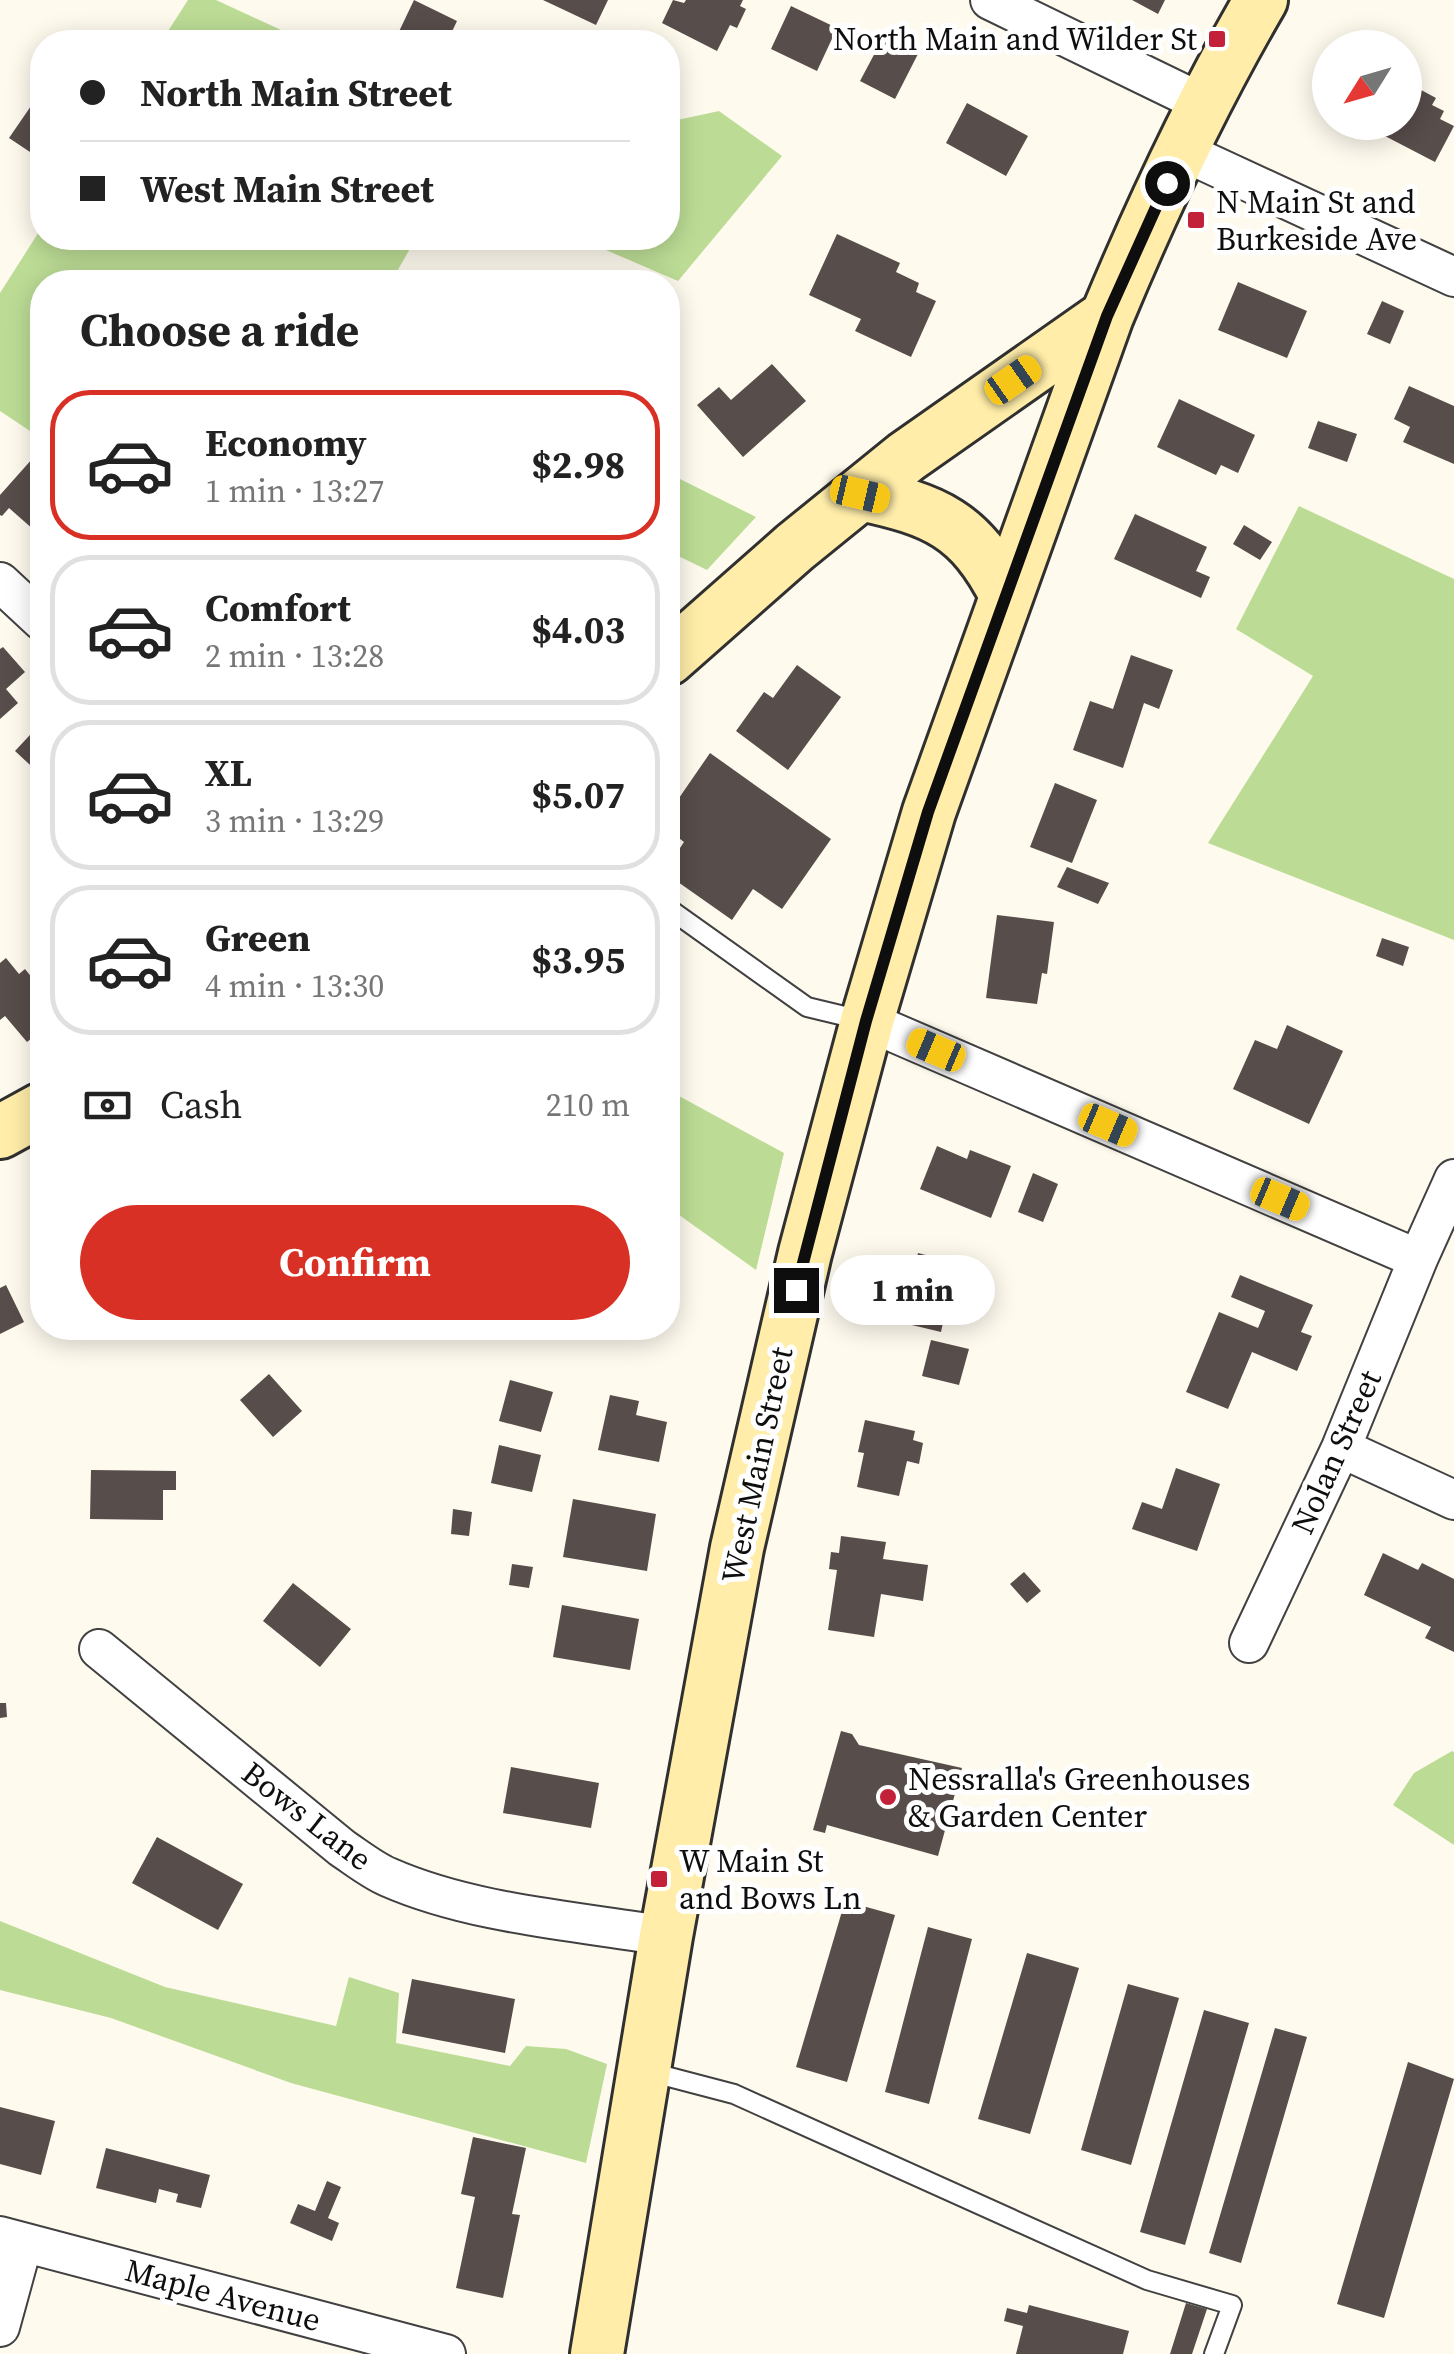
<!DOCTYPE html>
<html lang="en">
<head>
<meta charset="utf-8">
<style>
  :root { --surface:#fff; --page:#f6f6f6; --text:#222; --muted:#767676; --line:#e0e0e0; --accent:#d93025 }
  body { margin:0; font-family:"Source Serif 4",serif; background:var(--page); color:var(--text); height:100vh; display:flex; flex-direction:column; font-size:38px; white-space:nowrap }
  * { box-sizing:border-box; margin:0 }
  p { font-size:32px; color:var(--muted) }
  .icon { flex:none; width:55px; height:55px; fill:none; stroke:currentColor; stroke-width:2; stroke-linecap:round; stroke-linejoin:round }
  .map { position:relative; flex:1; overflow:hidden }
  .sheet { position:absolute; left:30px; top:270px; width:650px; height:1070px; display:flex; flex-direction:column; background:var(--surface); border-radius:40px; box-shadow:0 5px 25px #0003 }
  .sheet>* { flex:none }
  .banner { position:absolute; left:30px; top:30px; width:650px; height:220px; border-radius:40px; box-shadow:0 5px 25px #0003; display:grid; align-content:center; height:220px; padding:0 50px; background:var(--surface) }
  .needle { width:65px; rotate:233deg }
  .tools { position:absolute; left:1312px; top:30px; display:grid; gap:20px }
  .tools a { display:grid; place-items:center; width:110px; height:110px; border-radius:50%; background:var(--surface); box-shadow:0 5px 25px #0003; font-size:50px }
  .end { position:absolute; width:45px; height:45px; margin:-22px; border:12px solid #0e0e0e; background:#fff; box-shadow:0 0 0 5px #fff }
  .from { border-radius:50% }
  .bubble { position:absolute; height:70px; border-radius:35px; background:var(--surface); box-shadow:0 5px 25px #0003; font-size:32px; font-weight:700; line-height:70px; text-align:center }
  .car { position:absolute; width:30px; height:60px; margin:-30px -15px; border-radius:12px; box-shadow:0 0 8px 2px #0007; background:linear-gradient(#f5c518 24%,#345 0 40%,#f5c518 0 76%,#345 0 86%,#f5c518 0) }
  .banner b { display:flex; align-items:center; gap:35px; height:95px; font-size:38px }
  .banner b+b { border-top:2px solid var(--line) }
  .banner i { width:25px; height:25px; background:var(--text) }
  ul { padding:0; list-style:none }
  li { display:flex; align-items:center; gap:30px; height:150px; margin:0 20px 15px; padding:0 30px; border:5px solid var(--line); border-radius:40px }
  li div { flex:1 }
  li b { display:block; font-size:38px }
  li em { font-style:normal; font-weight:700 }
  li.selected { border-color:var(--accent) }
  li>.icon { width:90px; height:90px; stroke-width:1.5 }
  h2 { padding:0 50px; font-size:45px; line-height:120px }
  .pay { display:flex; align-items:center; gap:25px; height:110px; padding:0 50px; font-size:38px }
  .pay p { margin-inline-start:auto }
  .action { display:flex; gap:20px; margin-top:auto; padding:20px 50px }
  .action a { flex:1; height:115px; border-radius:60px; background:var(--accent); color:#fff; font-size:40px; font-weight:700; line-height:115px; text-align:center }
  .map>svg:first-child { display:block }
  .forest { fill:#bcdc95 }
  .building { fill:#574d4a }
  .lines { fill:none; stroke-linecap:round; stroke-linejoin:round }
  .lane-casing { stroke:#414141; stroke-width:22 }
  .street-casing { stroke:#414141; stroke-width:42 }
  .secondary-casing { stroke:#303030; stroke-width:58 }
  .lane { stroke:#fff; stroke-width:18 }
  .street { stroke:#fff; stroke-width:38 }
  .secondary { stroke:#ffeda9; stroke-width:52 }
  .route { stroke:#0e0e0e; stroke-width:12 }
  .poi-dot { fill:#c32139; stroke:#fff; stroke-width:4 }
  .labels { text-anchor:middle; dominant-baseline:central; stroke-width:10; stroke-linejoin:round; paint-order:stroke }
  .poi-label { font-size:32px; fill:#0e0e0e; stroke:#fff; text-anchor:start }
  .street-label { font-size:32px; fill:#0e0e0e; stroke:#fff }
</style>
</head>
<body>
<div class="map">
<svg width="1454" height="2354" viewBox="0 0 1454 2354">
  <rect width="100%" height="100%" fill="#fffaee"/>
  <path class="forest" d="M188,0h28l91,42h-146z
    M719,111l63,45 -104,125 -100,-43h90v-116z
    M42,227v11h374l-25,44h-349v157l-42,-28v-118z
    M668,473l88,44 -49,53 -39,-19z
    M1299,506l155,73v361l-246,-97 105,-167 -77,-47z
    M668,1090l116,63 -28,117 -88,-63z
    M1452,1751l2,1v93l-61,-40 21,-32z
    M0,1921l165,66 171,39 13,-49 50,16 -3,50 114,23 16,-20 40,3 41,15 -21,99 -295,-80 -180,-65 -111,-28z"/>
  <path class="building" d="M414,0l43,21 -10,21h-53z
    M543,0h65l-12,25z
    M673,0l11,3 2,-3h57l-3,6 6,3 -9,19 -7,-3 -13,26 -55,-28z
    M1132,0h33l-7,14z
    M791,6l46,22 -20,43 -46,-22z
    M885,34l34,18 -24,47 -35,-18z
    M1410,84l26,14 -4,7 12,6 -4,8 14,7 -19,36 -52,-27 6,-13h16v-27z
    M967,103l61,33 -22,40 -60,-33z
    M31,106l11,7v47l-33,-22z
    M837,234l63,29 -4,9 23,11 -3,9 20,9 -25,56 -56,-26 6,-12 -52,-24z
    M1238,282l69,29 -20,47 -69,-28z
    M1382,301l22,10 -14,33 -23,-10z
    M772,364l34,37 -63,56 -46,-52 22,-18 12,13z
    M1409,386l45,20v58l-51,-22 7,-15 -16,-8z
    M1179,399l76,36 -17,38 -17,-8 -5,10 -59,-28z
    M1318,421l39,13 -10,28 -39,-14z
    M33,458l9,8v55l-8,9 -25,-22 -7,8 -2,-1v-20z
    M1135,514l72,33 -11,24 14,6 -9,21 -87,-39z
    M1244,525l28,17 -12,18 -27,-16z
    M3,647l22,25 -19,17 12,14 -18,16v-70z
    M1131,655l42,15 -14,39 -15,-6 -21,65 -50,-18 17,-49 23,8z
    M797,665l44,32 -53,73 -52,-39 28,-39 9,6z
    M42,722v54l-27,-25z
    M710,753l121,86 -49,70 -29,-20 -21,31 -64,-45v-9l16,-24 -16,-12v-16z
    M1055,783l42,17 -25,63 -42,-16z
    M1067,867l42,16 -11,21 -41,-17z
    M997,915l57,7 -7,52 -5,-1 -5,31 -51,-6z
    M1382,938l27,9 -6,19 -27,-10z
    M6,958l13,16 6,-5 17,21v40l-15,12 -22,-26 -5,4v-57z
    M1287,1025l56,26 -34,73 -76,-35 22,-49 22,9z
    M937,1146l30,13 3,-9 41,16 -20,52 -71,-29z
    M1033,1173l25,11 -15,38 -25,-10z
    M918,1253l38,10 -15,69 -50,-12 8,-35 11,2z
    M1240,1275l73,30 -12,27 11,4 -15,35 -45,-19 -24,57 -42,-17 33,-80 39,16 7,-17 -34,-14z
    M6,1285l18,37 -24,12v-46z
    M931,1340l38,9 -10,36 -37,-9z
    M269,1374l33,37 -29,26 -33,-37z
    M510,1380l43,12 -12,40 -42,-11z
    M610,1395l29,6 -3,14 31,7 -8,40 -61,-12z
    M865,1420l50,11 -2,9 10,3 -4,21 -12,-3 -8,35 -42,-9 7,-34 -6,-1z
    M499,1445l42,10 -9,37 -41,-9z
    M1176,1468l44,16 -23,67 -65,-22 10,-27 20,7z
    M91,1470l85,1v19h-13v30l-73,-1z
    M573,1499l83,15 -9,57 -84,-14z
    M453,1509l19,3 -3,24 -18,-2z
    M841,1536l45,6 -3,17 45,6 -5,36 -42,-7 -7,43 -46,-7 9,-60 -8,-1 2,-17 8,1z
    M1383,1553l35,17 4,-7 32,16v73l-29,-14 6,-11 -67,-32z
    M512,1564l21,3 -4,21 -20,-3z
    M1024,1572l17,19 -14,12 -17,-19z
    M293,1583l58,46 -31,38 -57,-46z
    M562,1605l77,14 -9,51 -77,-13z
    M0,1703h6l1,14 -7,1z
    M841,1731l11,3 7,11 103,23 -24,88 -111,-31 -2,8 -12,-3z
    M511,1767l88,16 -8,45 -88,-15z
    M157,1837l86,47 -25,46 -86,-47z
    M845,1901l50,14 -48,167 -51,-15z
    M928,1927l44,12 -43,165 -44,-12z
    M1027,1953l52,15 -49,166 -52,-15z
    M412,1979l103,20 -10,54 -103,-20z
    M1128,1984l51,14 -48,167 -50,-15z
    M1204,2010l45,13 -64,222 -45,-13z
    M1275,2028l32,9 -66,226 -32,-10z
    M1408,2062l46,17 -70,239 -47,-14z
    M0,2107l55,14 -14,54 -41,-11z
    M473,2137l53,11 -14,66 8,1 -17,83 -47,-10 19,-91 -14,-3z
    M106,2148l104,27 -9,33 -25,-6 2,-8 -19,-5 -3,14 -60,-15z
    M327,2181l14,6 -13,31 11,5 -7,18 -42,-18 8,-19 17,7z
    M1186,2303l21,6 -15,45h-22z
    M1029,2305l100,26 -6,23h-107l7,-28 -19,-5 3,-13 20,5z"/>
  <g class="lines">
    <g class="lane-casing">
      <path id="lane" d="M668,908l139,99 54,13
        M650,2072l84,22 413,186 85,25 -18,49"/>
    </g>
    <g class="street-casing">
      <path id="street" d="M990,0l214,104
        M1182,151l272,126
        M0,582l42,39
        M867,1021l551,238 36,-80
        M1341,1448l113,52
        M1249,1643l92,-195 77,-189
        M99,1649l243,199c15,10 30,22 46,29 84,37 188,44 278,59
        M0,2236l446,118
        M0,2327l23,-84"/>
    </g>
    <g class="secondary-casing">
      <path id="secondary" d="M861,494c74,16 109,30 145,101
        M668,659l127,-112 111,-90 201,-141
        M0,1132l42,-23
        M597,2354l69,-418 71,-388 68,-295 62,-232 62,-209 178,-496c45,-108 95,-215 154,-316"/>
    </g>
    <use href="#lane" class="lane"/>
    <use href="#street" class="street"/>
    <use href="#secondary" class="secondary"/>
  </g>
  <g class="lines">
    <path class="route" d="M796,1290l70,-269 62,-209 179,-496 60,-133"/>
  </g>
  <g class="poi-dot">
    <rect x="1207" y="29" width="20" height="20" rx="5"/>
    <rect x="1186" y="210" width="20" height="20" rx="5"/>
    <circle cx="888" cy="1797" r="10"/>
    <rect x="649" y="1869" width="20" height="20" rx="5"/>
  </g>
  <g class="labels">
    <g class="poi-label">
      <text x="1197" y="39" text-anchor="end">North Main and Wilder St</text>
      <text x="1216" y="202">N Main St and<tspan x="1216" dy="37">Burkeside Ave</tspan></text>
      <text x="908" y="1779">Nessralla's Greenhouses<tspan x="908" dy="37">&amp; Garden Center</tspan></text>
      <text x="679" y="1861">W Main St<tspan x="679" dy="37">and Bows Ln</tspan></text>
    </g>
    <g class="street-label">
      <text transform="translate(1336 1452) rotate(-66)">Nolan Street</text>
      <text transform="translate(757 1465) rotate(-78)">West Main Street</text>
      <text transform="translate(307 1816) rotate(38)">Bows Lane</text>
      <text transform="translate(223 2295) rotate(15)">Maple Avenue</text>
    </g>
  </g>
</svg>
<div class="tools">
<a><svg class="needle" viewBox="-14 -14 28 28"><path d="M0-13l5 13h-10z" fill="#e53935"/><path d="M0 13l5-13h-10z" fill="#767676"/></svg></a>
</div>
<i class="end from" style="left:1167px;top:183px"></i>
<i class="end" style="left:796px;top:1290px"></i>
<div class="bubble" style="left:830px;top:1255px;width:165px">1 min</div>
<i class="car" style="left:1013px;top:380px;rotate:55deg"></i>
<i class="car" style="left:860px;top:494px;rotate:103deg"></i>
<i class="car" style="left:936px;top:1050px;rotate:293deg"></i>
<i class="car" style="left:1108px;top:1125px;rotate:113deg"></i>
<i class="car" style="left:1280px;top:1199px;rotate:113deg"></i>
<div class="banner">
<b><i class="from"></i>North Main Street</b>
<b><i></i>West Main Street</b>
</div>
<section class="sheet">
<h2>Choose a ride</h2>
<ul>
<li class="selected"><svg class="icon" aria-label="car" viewBox="0 0 24 24"><path d="M5 17H2v-5l4-1 3-4h7l3 4 3 1v5h-3M9 17h6M6 11h13"/><circle cx="7" cy="17" r="2"/><circle cx="17" cy="17" r="2"/></svg><div><b>Economy</b><p>1 min · 13:27</p></div><em>$2.98</em></li>
<li><svg class="icon" aria-label="car" viewBox="0 0 24 24"><path d="M5 17H2v-5l4-1 3-4h7l3 4 3 1v5h-3M9 17h6M6 11h13"/><circle cx="7" cy="17" r="2"/><circle cx="17" cy="17" r="2"/></svg><div><b>Comfort</b><p>2 min · 13:28</p></div><em>$4.03</em></li>
<li><svg class="icon" aria-label="car" viewBox="0 0 24 24"><path d="M5 17H2v-5l4-1 3-4h7l3 4 3 1v5h-3M9 17h6M6 11h13"/><circle cx="7" cy="17" r="2"/><circle cx="17" cy="17" r="2"/></svg><div><b>XL</b><p>3 min · 13:29</p></div><em>$5.07</em></li>
<li><svg class="icon" aria-label="car" viewBox="0 0 24 24"><path d="M5 17H2v-5l4-1 3-4h7l3 4 3 1v5h-3M9 17h6M6 11h13"/><circle cx="7" cy="17" r="2"/><circle cx="17" cy="17" r="2"/></svg><div><b>Green</b><p>4 min · 13:30</p></div><em>$3.95</em></li>
</ul>
<div class="pay"><svg class="icon" aria-label="cash" viewBox="0 0 24 24"><path d="M3 7h18v10H3z"/><circle cx="12" cy="12" r="2"/></svg>Cash<p>210 m</p></div>
<div class="action"><a>Confirm</a></div>
</section>
</div>
</body>
</html>
